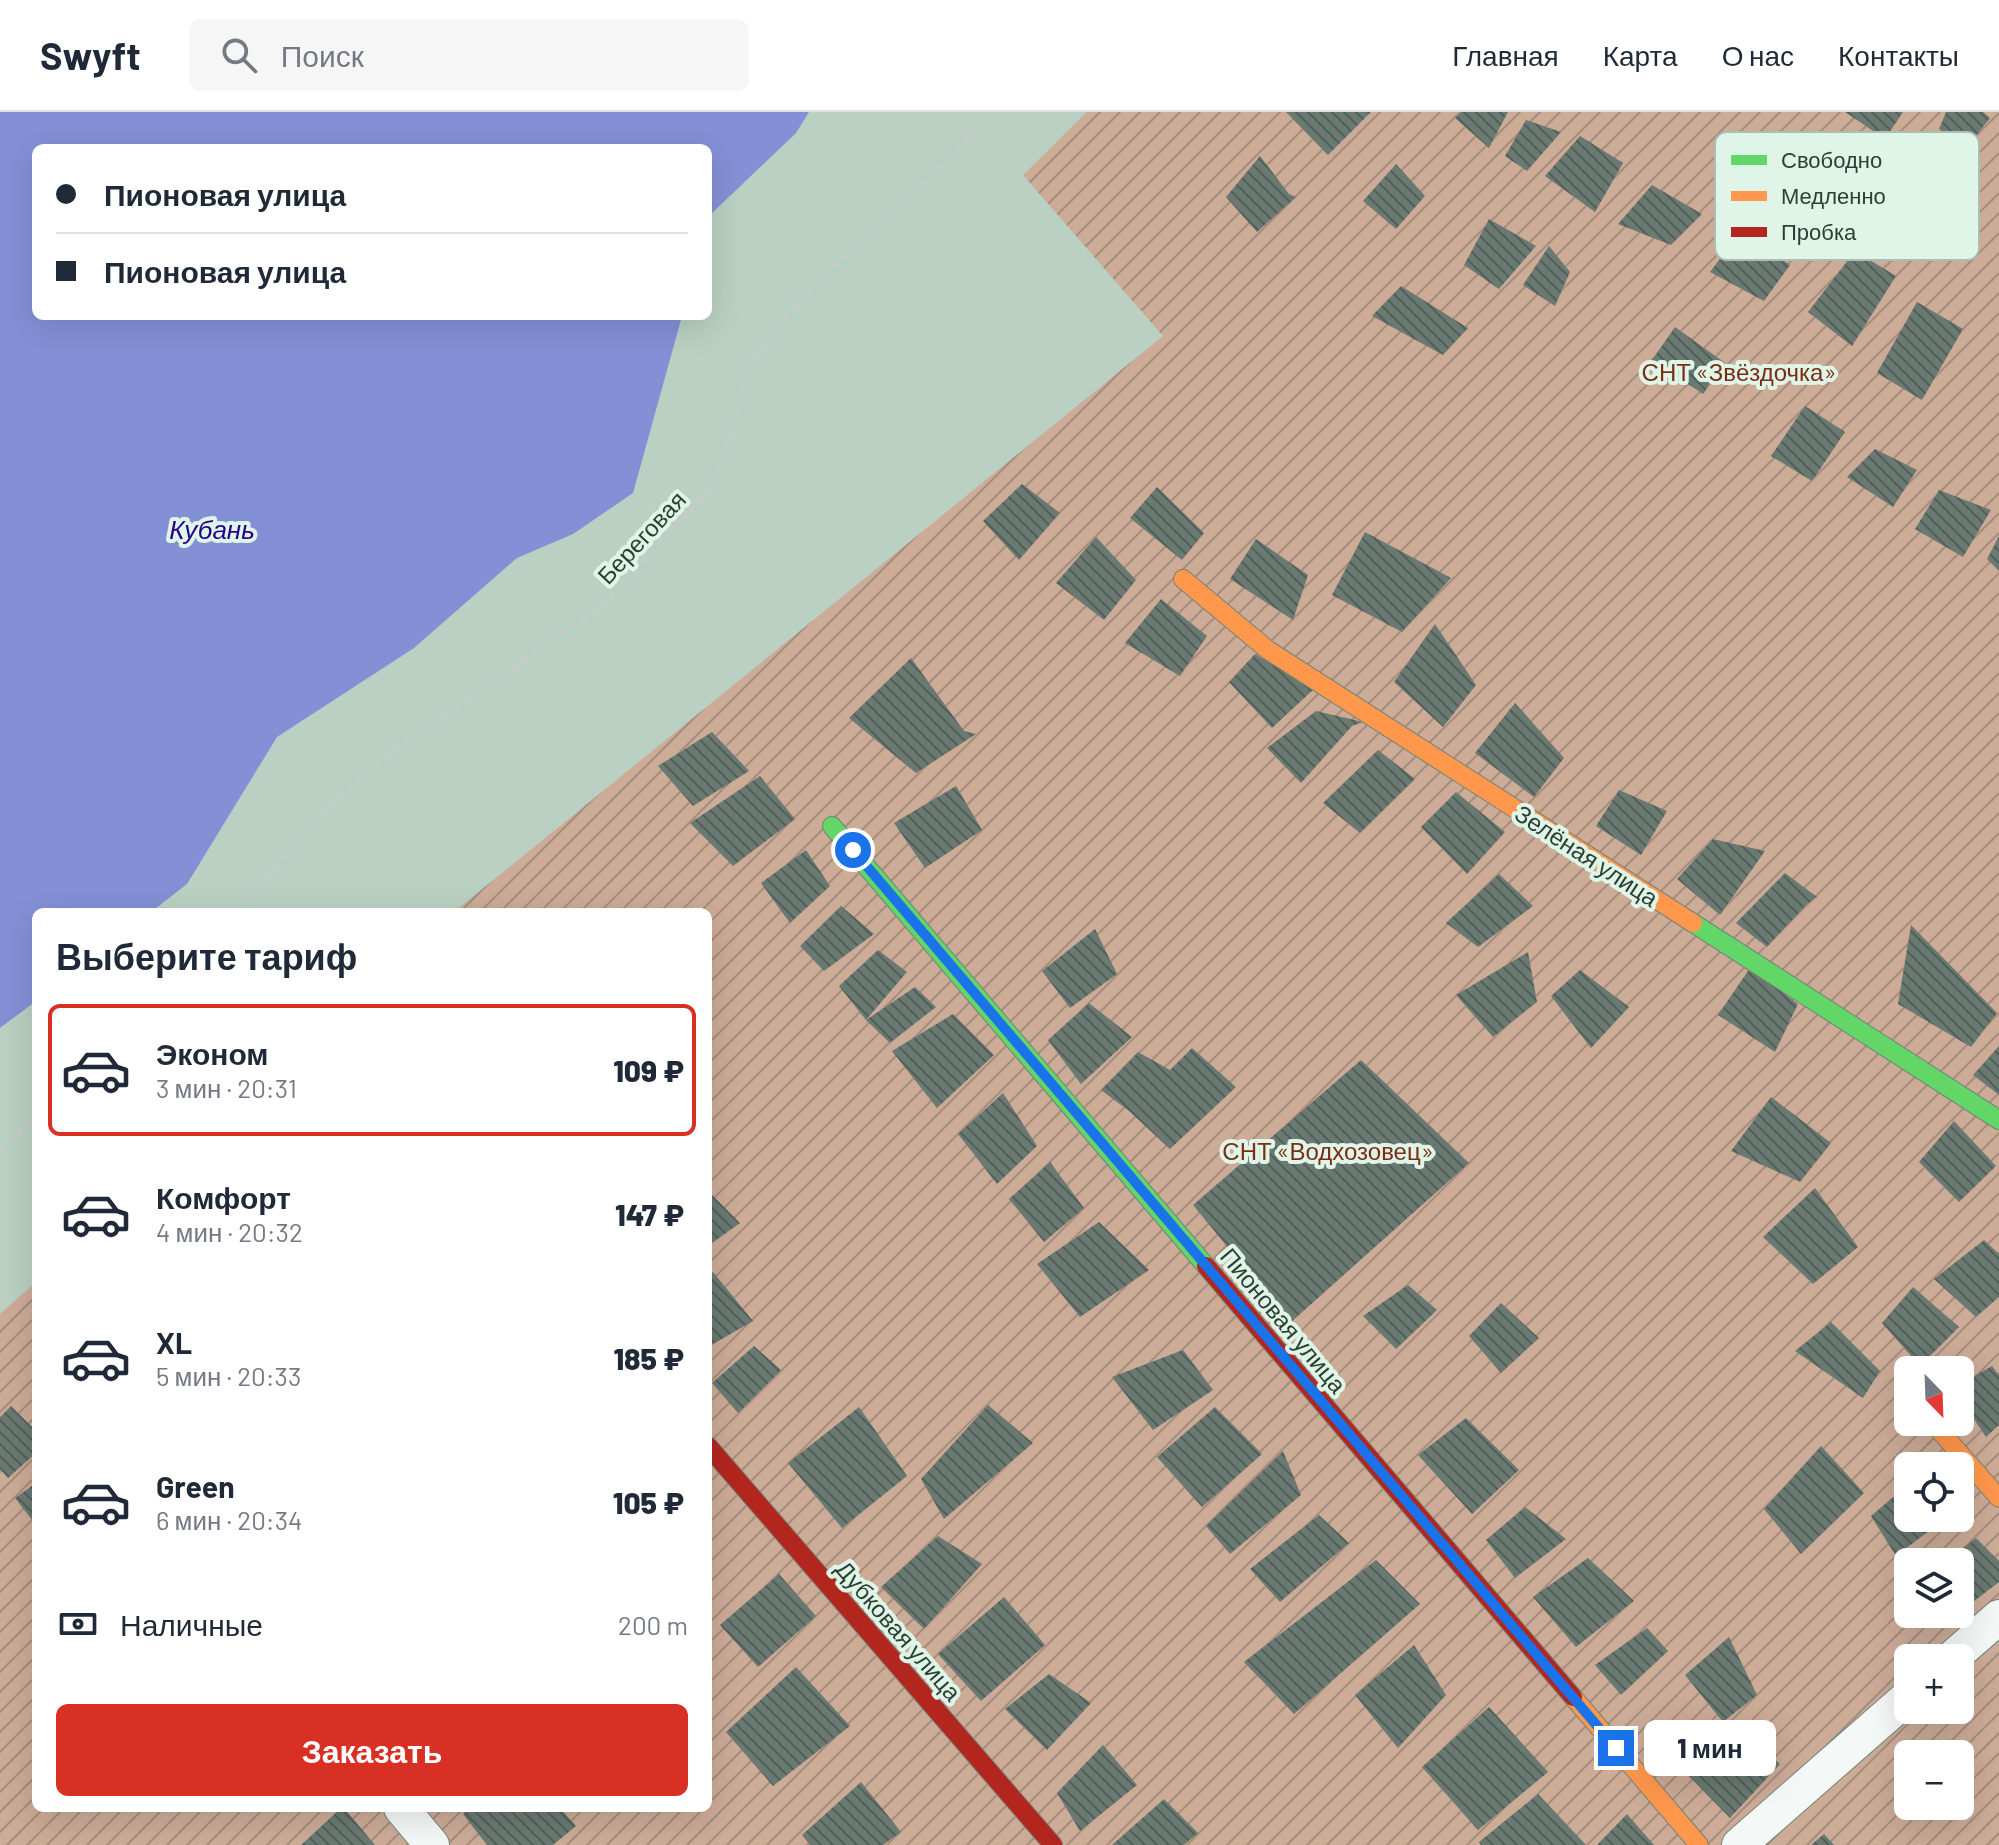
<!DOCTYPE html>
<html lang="ru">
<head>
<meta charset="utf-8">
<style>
  :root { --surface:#fff; --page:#f6f6f7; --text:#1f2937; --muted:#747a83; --line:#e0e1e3; --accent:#d93025 }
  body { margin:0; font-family:Barlow,sans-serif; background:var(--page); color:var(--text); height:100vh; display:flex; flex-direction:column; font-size:30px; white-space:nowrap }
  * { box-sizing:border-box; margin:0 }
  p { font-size:26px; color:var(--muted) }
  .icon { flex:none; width:44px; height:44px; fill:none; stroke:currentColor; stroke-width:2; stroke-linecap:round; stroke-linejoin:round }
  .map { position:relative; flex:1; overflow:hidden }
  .panel { position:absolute; left:32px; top:796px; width:680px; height:904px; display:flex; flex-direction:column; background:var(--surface); border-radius:12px; box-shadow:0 8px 32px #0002 }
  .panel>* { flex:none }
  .top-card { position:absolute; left:32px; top:32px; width:680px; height:176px; border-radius:12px; box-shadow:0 8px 32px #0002; display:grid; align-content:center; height:176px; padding:0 24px; background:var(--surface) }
  .needle { width:52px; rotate:157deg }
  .controls { position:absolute; left:1894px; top:1244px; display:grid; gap:16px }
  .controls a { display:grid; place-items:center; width:80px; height:80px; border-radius:12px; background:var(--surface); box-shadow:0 8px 32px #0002; font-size:40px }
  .end { position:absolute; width:36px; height:36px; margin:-18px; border:10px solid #1a73e8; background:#fff; box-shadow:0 0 0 4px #fff }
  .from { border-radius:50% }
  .bubble { position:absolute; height:56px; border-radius:12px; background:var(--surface); box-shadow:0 8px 32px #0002; font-size:26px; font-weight:800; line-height:56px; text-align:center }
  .top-card b { display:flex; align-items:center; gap:28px; height:76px; font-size:30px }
  .top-card b+b { border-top:2px solid var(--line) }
  .top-card i { width:20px; height:20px; background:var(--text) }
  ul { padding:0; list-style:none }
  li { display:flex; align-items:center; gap:24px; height:132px; margin:0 16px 12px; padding:0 8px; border:4px solid transparent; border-radius:12px }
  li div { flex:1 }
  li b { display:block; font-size:30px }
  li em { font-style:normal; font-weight:800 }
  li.selected { border-color:var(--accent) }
  li>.icon { width:72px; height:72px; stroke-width:1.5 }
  h2 { padding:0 24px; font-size:36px; line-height:96px }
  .pay { display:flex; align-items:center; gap:20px; height:88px; padding:0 24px; font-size:30px }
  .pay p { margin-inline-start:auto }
  .cta { display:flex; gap:16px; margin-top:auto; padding:16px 24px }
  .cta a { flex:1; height:92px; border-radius:12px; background:var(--accent); color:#fff; font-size:32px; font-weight:800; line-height:92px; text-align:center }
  header { display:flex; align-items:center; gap:48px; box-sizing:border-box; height:112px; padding:0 40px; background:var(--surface); border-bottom:2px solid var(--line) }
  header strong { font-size:38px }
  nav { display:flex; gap:44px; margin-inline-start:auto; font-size:28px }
  .search { width:560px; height:72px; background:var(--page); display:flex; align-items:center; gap:20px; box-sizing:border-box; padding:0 28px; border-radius:12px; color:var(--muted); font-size:30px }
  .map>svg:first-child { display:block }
  .garden { fill:url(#garden-furrows); fill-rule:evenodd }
  .water { fill:#8390d6 }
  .building { fill:url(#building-back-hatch) }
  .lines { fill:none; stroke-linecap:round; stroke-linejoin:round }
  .street-casing { stroke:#73847a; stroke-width:36 }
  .fast-casing { stroke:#73847a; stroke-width:20 }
  .slow-casing { stroke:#73847a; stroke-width:20 }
  .jam-casing { stroke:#73847a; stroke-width:20 }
  .path { stroke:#c5ccc8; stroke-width:5; stroke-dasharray:6 6; stroke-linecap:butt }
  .street { stroke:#f4f8f6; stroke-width:34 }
  .fast { stroke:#63d668; stroke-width:18 }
  .slow { stroke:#ff974d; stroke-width:18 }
  .jam { stroke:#b3261e; stroke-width:18 }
  .route { stroke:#1a73e8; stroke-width:10 }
  .labels { text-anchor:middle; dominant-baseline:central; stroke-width:8; stroke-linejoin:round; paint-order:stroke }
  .park-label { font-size:24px; fill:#7a2d14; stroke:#dff5e7 }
  .street-label { font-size:24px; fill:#2d3f34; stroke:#dff5e7 }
  .water-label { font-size:26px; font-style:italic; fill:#26008c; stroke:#dff5e7 }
  .key { fill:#dff5e7; stroke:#aabeb1; stroke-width:2 }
  .key-label { font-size:22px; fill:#2d3f34 }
</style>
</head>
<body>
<header>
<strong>Swyft</strong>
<div class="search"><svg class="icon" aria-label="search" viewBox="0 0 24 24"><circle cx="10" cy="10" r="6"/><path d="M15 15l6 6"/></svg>Поиск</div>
<nav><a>Главная</a><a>Карта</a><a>О нас</a><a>Контакты</a></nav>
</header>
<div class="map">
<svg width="1999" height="1733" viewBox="0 0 1999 1733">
  <defs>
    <pattern id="garden-furrows" width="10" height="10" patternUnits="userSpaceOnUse" patternTransform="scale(2)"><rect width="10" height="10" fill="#ccab97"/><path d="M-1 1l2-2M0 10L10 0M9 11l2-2" fill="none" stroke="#a68d7c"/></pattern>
    <pattern id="building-back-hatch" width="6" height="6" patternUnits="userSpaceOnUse" patternTransform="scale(2)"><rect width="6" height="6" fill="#6a7972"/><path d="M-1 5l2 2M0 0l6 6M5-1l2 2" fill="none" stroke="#53605a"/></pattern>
  </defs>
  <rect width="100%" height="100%" fill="#b9d0c2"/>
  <path class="garden" d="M1087,0h912v1733h-1999v-531l36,-32v526h672v-896h-254l709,-576 -140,-161zM1908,1258h52v52h-52zM1908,1354h52v52h-52zM1908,1450h52v52h-52zM1908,1546h52v52h-52zM1908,1642h52v52h-52z"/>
  <path class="water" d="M0,0h809l-13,21 -85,81 -3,9v-75h-672v168h646l-49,177 -60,41 -56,24 -103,90 -137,89 -90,147 -36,28h-115v89l-36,27z"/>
  <path class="building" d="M1286,0h85l-43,43z
    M1461,0h47l-19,36 -34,-30z
    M1845,0h58l-18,27z
    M1946,0h37l7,6 -22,28 -29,-17z
    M1526,8l35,12 -34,39 -22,-15z
    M1580,24l43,27 -28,49 -50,-36z
    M1260,44l29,38 7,3 -39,35 -31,-35z
    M1396,52l29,32 -29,33 -33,-28z
    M1652,73l50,29 -31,31 -53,-21z
    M1489,107l47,27 -37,43 -35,-24z
    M1741,119l49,34 -26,36 -54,-29z
    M1549,134l21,26 -15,34 -32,-21z
    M1855,139l41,25 -44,70 -44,-34z
    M1401,174l67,42 -25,27 -71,-39z
    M1917,190l46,27 -41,71 -45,-27z
    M1675,215l50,36 -22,31 -51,-34z
    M1805,294l40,26 -33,49 -41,-25z
    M1875,337l42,21 -24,37 -46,-30z
    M1022,372l38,29 -41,47 -36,-39z
    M1157,375l47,46 -22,27 -52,-42z
    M1939,378l52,20 -28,47 -48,-28z
    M1365,420l86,46 -49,54 -70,-37z
    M1999,424v35l-12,-12z
    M1096,425l40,43 -32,40 -48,-37z
    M1256,427l52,36 -15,45 -63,-41z
    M1161,487l46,37 -27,40 -55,-33z
    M1435,512l41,61 -33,42 -49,-45z
    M1255,542l59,35 -42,39 -43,-46z
    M911,546l53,73 12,3 -60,39 -67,-55z
    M1515,591l49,55 -30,39 -59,-44z
    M1316,599l47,11 -11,4 -51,57 -34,-35z
    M712,620l37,39 -56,35 -35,-40z
    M1378,638l37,29 -55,54 -37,-30z
    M760,664l35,43 -62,47 -43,-43z
    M956,674l26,44 -57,38 -31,-45z
    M1619,678l48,21 -26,44 -45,-29z
    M1456,680l49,40 -38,42 -46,-47z
    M1713,727l52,12 -45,64 -43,-36z
    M806,738l24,36 -40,37 -29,-40z
    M1785,761l32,24 -10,7 -40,43 -31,-24z
    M1499,762l34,32 -55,41 -32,-24z
    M841,794l33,28 -50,37 -24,-25z
    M1911,813l86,88 -26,34 -73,-43z
    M1095,817l22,45 -47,34 -28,-37z
    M878,838l29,22 -41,48 49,-33 21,20 -46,36 -24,-23 -27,-34z
    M1528,840l9,50 -44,35 -37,-42z
    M1750,856l48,36 -23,48 -57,-37z
    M1580,858l49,37 -38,41 -40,-52z
    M1089,891l43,34 -51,47 -33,-44z
    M953,902l41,41 -57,53 -45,-57z
    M1999,934v49l-26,-20z
    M1192,936l44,39 -66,62 -41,-38 -28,-21 37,-38 32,18z
    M1361,948l108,103 -179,160 -97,-118z
    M1003,981l34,53 -40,38 -39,-50z
    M1771,985l60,46 -31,39 -69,-31z
    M1954,1009l42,45 -37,36 -40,-40z
    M1050,1050l34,46 -40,34 -35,-43z
    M1815,1076l43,59 -45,37 -50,-47z
    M708,1079l32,32 -32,23z
    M1099,1110l50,48 -69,47 -43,-53z
    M1984,1128l15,14v43l-23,20 -42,-38z
    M713,1160l40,49 -45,26v-71z
    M1408,1173l29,25 -41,39 -33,-33z
    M1913,1175l46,40 -39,39 -38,-43z
    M1501,1191l38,35 -38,35 -32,-37z
    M1831,1210l49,49 -17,27 -68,-47z
    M754,1234l27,24 -43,43 -26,-30z
    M1183,1238l30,40 -60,40 -41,-53z
    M1992,1254l7,9v50l-13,12 -26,-39v-14z
    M988,1293l45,38 -89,76 -23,-40z
    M11,1294l25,25v22l-28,25 -8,-9v-52z
    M859,1295l48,69 -65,52 -54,-65z
    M1215,1295l47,47 -60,53 -45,-50z
    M1466,1306l53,52 -47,44 -54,-59z
    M1821,1334l43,47 -63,61 -37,-45z
    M1283,1339l18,44 -71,59 -24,-28z
    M36,1371v42l-21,-27z
    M1898,1381l10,9v16h17l9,9 -38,29 -25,-40z
    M1525,1395l41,32 -51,39 -29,-38z
    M1319,1403l30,28 -69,59 -30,-33z
    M938,1424l44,28 -58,65 -43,-42z
    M1976,1426l23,23v21l-39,30v-50h-14z
    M1588,1446l46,43 -58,46 -43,-50z
    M1376,1448l44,44 -126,110 -50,-52z
    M779,1462l37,42 -58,51 -38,-42z
    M1004,1485l41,48 -64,56 -43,-47z
    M1647,1516l21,23 -47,44 -26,-30z
    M1729,1525l28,58 -34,27 -38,-47z
    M1414,1533l32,50 -48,53 -43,-53z
    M796,1555l54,59 -77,60 -47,-54z
    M1049,1562l42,29 -44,47 -42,-41z
    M1489,1595l59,65 -70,58 -56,-63z
    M1736,1612l44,40 -50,54 -47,-48z
    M1103,1633l34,40 -57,46 -23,-38z
    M861,1670l40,50 -18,13h-73l-8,-10z
    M1538,1682l48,51h-105l-2,-3z
    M1164,1687l34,34 -14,12h-72z
    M341,1696h3l31,37h-74z
    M470,1696h90l16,18 -23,19h-66l-24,-31z
    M1627,1702l27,31h-57z
    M1824,1722l10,11h-23z"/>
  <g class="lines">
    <g class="street-casing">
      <path id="street" d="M1952,1546l47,-41
        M401,1696l31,37
        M1739,1733l169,-148"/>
    </g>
    <g class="fast-casing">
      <path id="fast" d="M832,714l374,440
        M1693,811l306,197"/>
    </g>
    <g class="slow-casing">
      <path id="slow" d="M1183,467l85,71 425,273
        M1932,1310l67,76
        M1573,1585l126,148"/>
    </g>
    <g class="jam-casing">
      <path id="jam" d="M1206,1154l367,431
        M708,1334l345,399"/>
    </g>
    <path class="path" d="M234,800l129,-139 241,-168 112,-123 33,-112 51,-72 169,-158 12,-28
      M0,1040l36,-35"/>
    <use href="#street" class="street"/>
    <use href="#fast" class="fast"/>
    <use href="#slow" class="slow"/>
    <use href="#jam" class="jam"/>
  </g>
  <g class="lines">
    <path class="route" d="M853,738l763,898"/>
  </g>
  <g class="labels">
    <g class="park-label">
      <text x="1739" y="259">СНТ «Звёздочка»</text>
      <text x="1328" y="1038">СНТ «Водхозовец»</text>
    </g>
    <g class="street-label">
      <text transform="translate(641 425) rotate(-47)">Береговая</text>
      <text transform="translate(1587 743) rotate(33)">Зелёная улица</text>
      <text transform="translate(1284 1208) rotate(50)">Пионовая улица</text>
      <text transform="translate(899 1518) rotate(49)">Дубковая улица</text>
    </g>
    <g class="water-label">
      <text x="212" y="416">Кубань</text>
    </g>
  </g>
  <rect x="1715" y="20" width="264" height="128" rx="12" class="key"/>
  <rect x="1731" y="43" width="36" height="10" fill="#63d668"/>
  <rect x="1731" y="79" width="36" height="10" fill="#ff974d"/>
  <rect x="1731" y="115" width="36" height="10" fill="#b3261e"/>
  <g class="key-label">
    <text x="1781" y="56">Свободно</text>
    <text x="1781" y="92">Медленно</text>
    <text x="1781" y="128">Пробка</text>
  </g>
</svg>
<div class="controls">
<a><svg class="needle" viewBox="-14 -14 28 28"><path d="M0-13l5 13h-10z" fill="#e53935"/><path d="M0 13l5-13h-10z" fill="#747a83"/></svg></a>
<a><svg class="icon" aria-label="locate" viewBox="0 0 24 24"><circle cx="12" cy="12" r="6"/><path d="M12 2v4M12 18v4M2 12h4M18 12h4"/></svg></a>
<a><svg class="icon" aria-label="layers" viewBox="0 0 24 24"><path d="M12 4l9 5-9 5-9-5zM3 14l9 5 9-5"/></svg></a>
<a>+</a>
<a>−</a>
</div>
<i class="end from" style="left:853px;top:738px"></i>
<i class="end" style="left:1616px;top:1636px"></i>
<div class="bubble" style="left:1644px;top:1608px;width:132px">1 мин</div>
<div class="top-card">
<b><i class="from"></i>Пионовая улица</b>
<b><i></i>Пионовая улица</b>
</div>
<section class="panel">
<h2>Выберите тариф</h2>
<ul>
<li class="selected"><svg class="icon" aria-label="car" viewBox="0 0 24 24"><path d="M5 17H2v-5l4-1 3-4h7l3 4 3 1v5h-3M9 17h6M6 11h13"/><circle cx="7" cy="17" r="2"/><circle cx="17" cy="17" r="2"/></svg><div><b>Эконом</b><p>3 мин · 20:31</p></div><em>109 ₽</em></li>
<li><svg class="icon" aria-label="car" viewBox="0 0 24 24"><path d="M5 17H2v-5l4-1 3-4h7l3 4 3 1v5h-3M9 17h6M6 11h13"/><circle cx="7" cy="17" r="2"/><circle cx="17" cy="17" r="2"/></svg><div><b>Комфорт</b><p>4 мин · 20:32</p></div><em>147 ₽</em></li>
<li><svg class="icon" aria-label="car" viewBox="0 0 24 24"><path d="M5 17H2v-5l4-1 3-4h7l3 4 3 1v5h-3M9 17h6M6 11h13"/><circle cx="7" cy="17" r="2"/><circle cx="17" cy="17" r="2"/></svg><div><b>XL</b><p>5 мин · 20:33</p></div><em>185 ₽</em></li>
<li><svg class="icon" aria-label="car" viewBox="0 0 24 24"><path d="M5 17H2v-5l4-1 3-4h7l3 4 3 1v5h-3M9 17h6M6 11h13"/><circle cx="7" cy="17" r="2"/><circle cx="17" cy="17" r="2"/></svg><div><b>Green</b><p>6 мин · 20:34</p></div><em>105 ₽</em></li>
</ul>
<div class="pay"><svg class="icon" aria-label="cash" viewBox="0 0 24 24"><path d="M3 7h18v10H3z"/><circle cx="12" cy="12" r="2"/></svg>Наличные<p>200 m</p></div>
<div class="cta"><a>Заказать</a></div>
</section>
</div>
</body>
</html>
